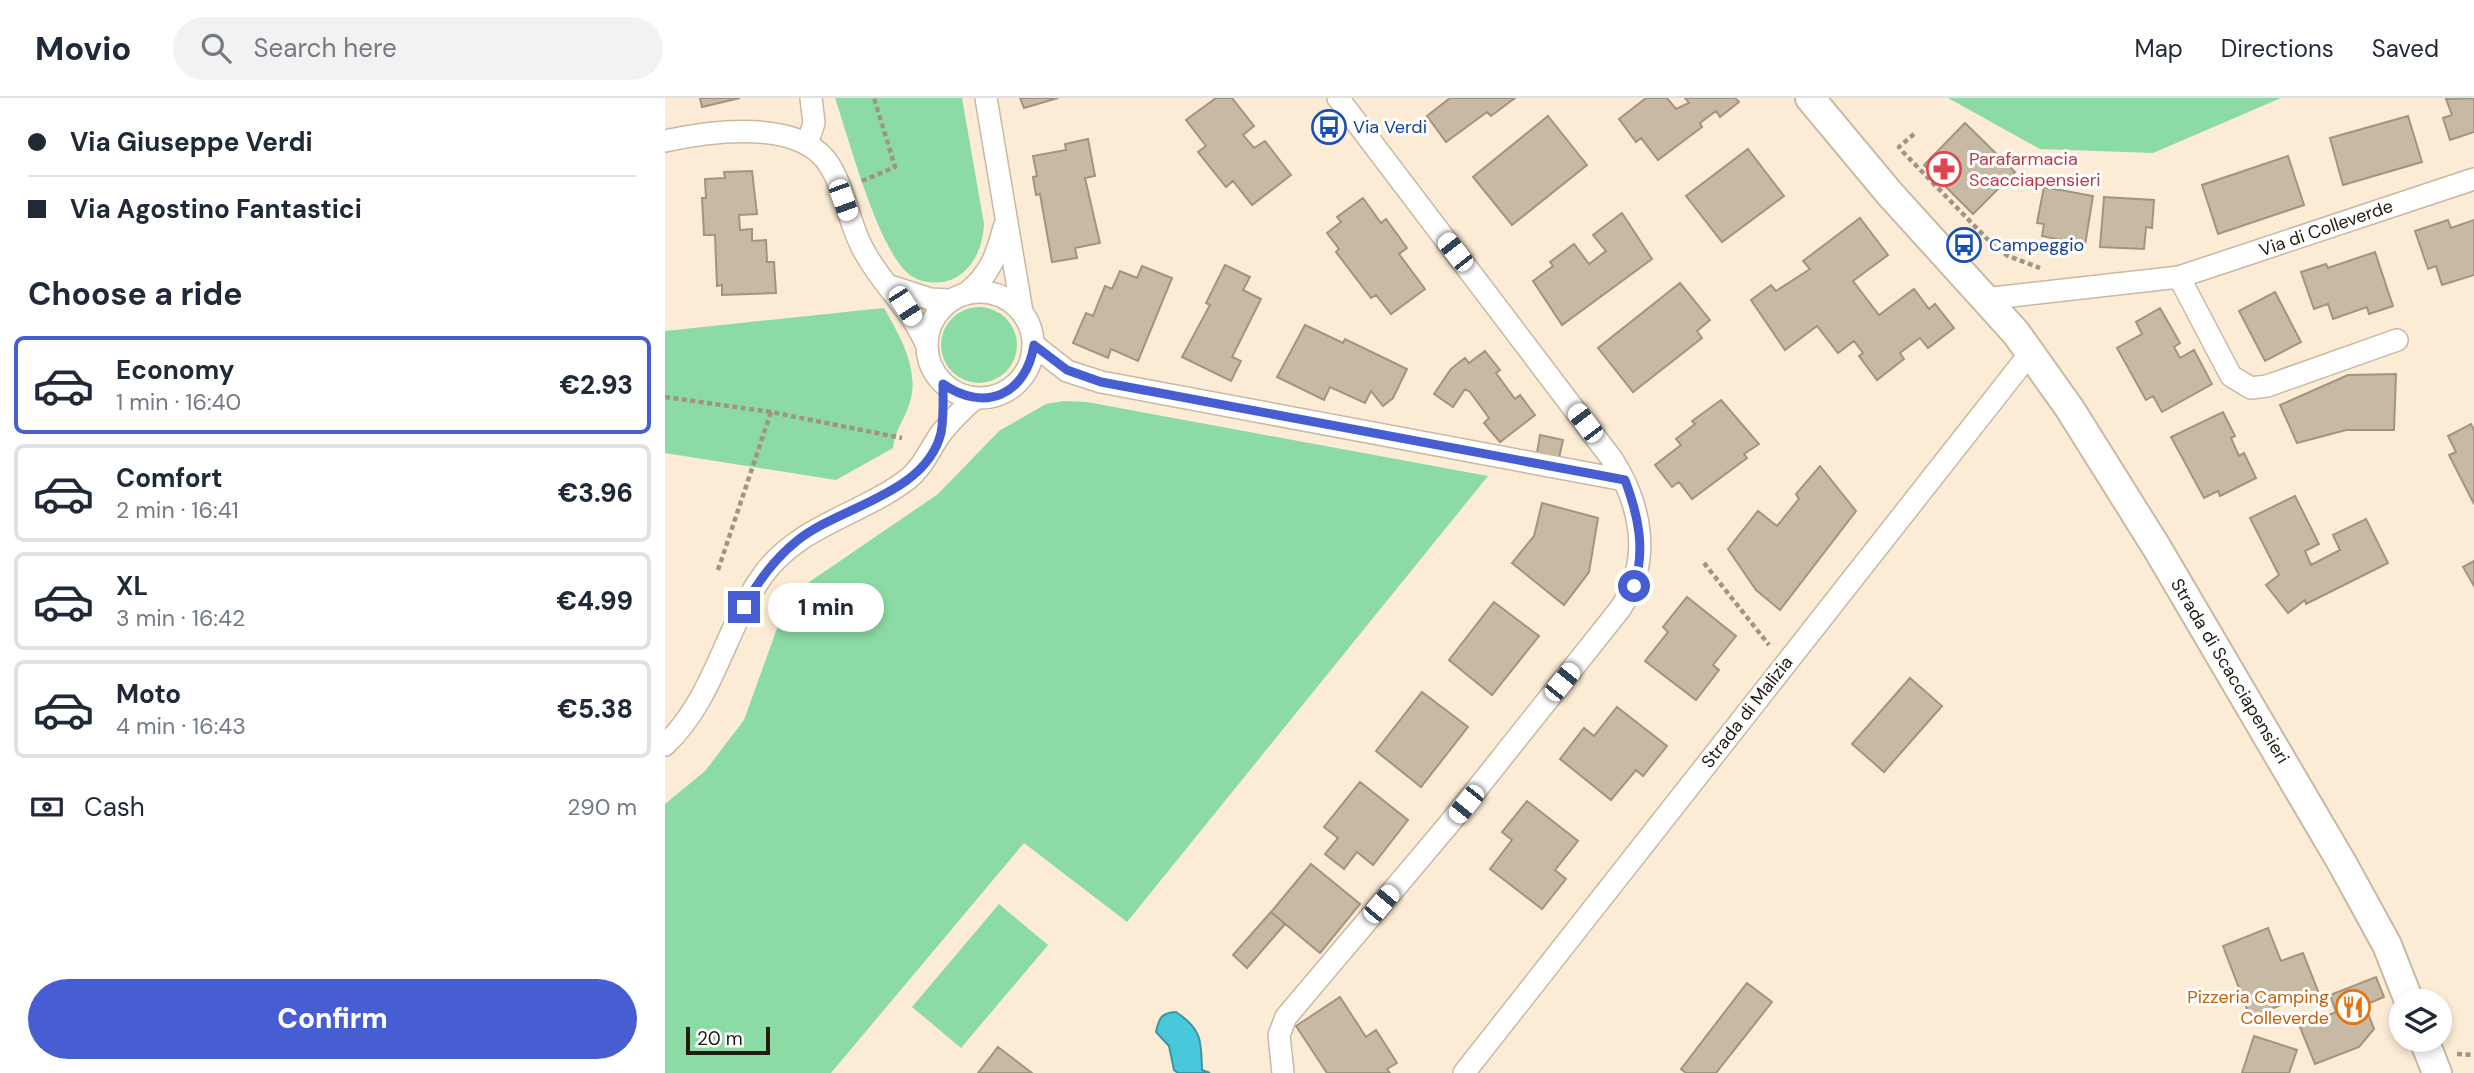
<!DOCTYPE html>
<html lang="en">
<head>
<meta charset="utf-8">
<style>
  :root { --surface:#fff; --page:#f2f2f3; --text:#1f2937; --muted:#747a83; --line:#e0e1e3; --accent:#475ed2 }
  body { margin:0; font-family:"DM Sans",sans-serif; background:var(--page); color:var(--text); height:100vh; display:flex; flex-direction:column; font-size:26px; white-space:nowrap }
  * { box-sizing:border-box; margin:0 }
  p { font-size:23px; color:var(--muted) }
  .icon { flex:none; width:38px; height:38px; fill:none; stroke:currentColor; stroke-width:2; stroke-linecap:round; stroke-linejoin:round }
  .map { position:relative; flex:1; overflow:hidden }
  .details { display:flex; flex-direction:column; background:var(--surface); width:665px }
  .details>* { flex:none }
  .guide { display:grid; align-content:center; height:154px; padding:0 28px; background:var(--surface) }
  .buttons { position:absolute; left:1724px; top:891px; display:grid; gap:14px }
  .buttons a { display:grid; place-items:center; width:63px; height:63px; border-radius:50%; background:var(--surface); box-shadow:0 4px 10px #0003; font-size:35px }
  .scale { position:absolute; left:21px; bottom:18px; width:84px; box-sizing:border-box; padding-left:7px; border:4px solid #211b13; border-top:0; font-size:19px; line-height:24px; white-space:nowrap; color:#211b13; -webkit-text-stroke:5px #fff; paint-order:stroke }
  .end { position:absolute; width:32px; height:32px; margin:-16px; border:9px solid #475ed2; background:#fff; box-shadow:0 0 0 4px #fff }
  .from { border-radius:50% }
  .bubble { position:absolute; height:49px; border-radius:24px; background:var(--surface); box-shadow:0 4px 10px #0003; font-size:23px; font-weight:800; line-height:49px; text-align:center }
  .car { position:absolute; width:21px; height:42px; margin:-21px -10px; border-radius:9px; box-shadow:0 0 5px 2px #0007; background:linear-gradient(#fff 24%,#345 0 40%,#fff 0 76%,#345 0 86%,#fff 0) }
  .guide b { display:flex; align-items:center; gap:24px; height:66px; font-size:26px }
  .guide b+b { border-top:2px solid var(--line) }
  .guide i { width:18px; height:18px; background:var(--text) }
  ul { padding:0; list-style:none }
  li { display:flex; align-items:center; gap:21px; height:98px; margin:0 14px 10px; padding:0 14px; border:4px solid var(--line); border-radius:10px }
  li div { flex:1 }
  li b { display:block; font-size:26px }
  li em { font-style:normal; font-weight:800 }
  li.current { border-color:var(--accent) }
  li>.icon { width:63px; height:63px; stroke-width:1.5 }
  h2 { padding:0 28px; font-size:32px; line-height:84px }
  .pay { display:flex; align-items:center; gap:18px; height:77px; padding:0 28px; font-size:26px }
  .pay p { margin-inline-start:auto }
  .cta { display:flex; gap:14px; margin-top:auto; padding:14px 28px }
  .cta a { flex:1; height:80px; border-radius:42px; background:var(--accent); color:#fff; font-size:28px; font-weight:800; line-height:80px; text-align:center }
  header { display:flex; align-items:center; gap:42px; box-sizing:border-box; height:98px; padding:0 35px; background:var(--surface); border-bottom:2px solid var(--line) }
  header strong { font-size:33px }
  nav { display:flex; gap:38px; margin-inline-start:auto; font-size:24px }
  .search { width:490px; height:63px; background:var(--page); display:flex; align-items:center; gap:18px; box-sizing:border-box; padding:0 24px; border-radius:38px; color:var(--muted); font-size:26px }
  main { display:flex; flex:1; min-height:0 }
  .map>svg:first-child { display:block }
  .green { fill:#8cdba5 }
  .water { fill:#47c9db; stroke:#3c959f; stroke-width:2 }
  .building { fill:#c8b9a4; stroke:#a2947f; stroke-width:2 }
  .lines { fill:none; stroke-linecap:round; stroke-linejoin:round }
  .minor-casing { stroke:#c8b9a3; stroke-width:24 }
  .tertiary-casing { stroke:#c8b9a3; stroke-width:32 }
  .path { stroke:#a09483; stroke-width:4.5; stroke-dasharray:5 3.5; stroke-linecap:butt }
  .minor { stroke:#fff; stroke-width:21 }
  .tertiary { stroke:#fff; stroke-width:28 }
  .route { stroke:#475ed2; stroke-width:9 }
  .labels { text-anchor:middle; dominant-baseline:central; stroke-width:6; stroke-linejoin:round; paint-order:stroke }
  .transit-label { font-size:18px; fill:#164399; stroke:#fff; text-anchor:start }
  .health-label { font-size:18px; fill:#be3a42; stroke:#fff; text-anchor:start }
  .street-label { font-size:18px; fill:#211b13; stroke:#fff }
  .food-label { font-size:18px; fill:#c56008; stroke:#fff; text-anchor:end }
</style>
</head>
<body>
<header>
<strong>Movio</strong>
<div class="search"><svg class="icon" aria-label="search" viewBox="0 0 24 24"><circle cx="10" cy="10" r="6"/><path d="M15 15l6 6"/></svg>Search here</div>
<nav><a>Map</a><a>Directions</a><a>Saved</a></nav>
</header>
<main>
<section class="details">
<div class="guide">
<b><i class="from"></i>Via Giuseppe Verdi</b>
<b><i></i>Via Agostino Fantastici</b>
</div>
<h2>Choose a ride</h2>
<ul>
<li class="current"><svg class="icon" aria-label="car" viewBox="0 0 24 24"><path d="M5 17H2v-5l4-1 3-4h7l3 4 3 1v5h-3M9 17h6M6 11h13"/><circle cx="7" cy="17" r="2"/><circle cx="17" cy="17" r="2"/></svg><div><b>Economy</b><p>1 min · 16:40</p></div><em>€2.93</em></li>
<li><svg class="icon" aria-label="car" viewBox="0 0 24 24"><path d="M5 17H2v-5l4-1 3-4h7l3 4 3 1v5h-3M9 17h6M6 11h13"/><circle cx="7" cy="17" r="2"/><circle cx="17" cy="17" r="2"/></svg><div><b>Comfort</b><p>2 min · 16:41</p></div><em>€3.96</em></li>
<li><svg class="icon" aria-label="car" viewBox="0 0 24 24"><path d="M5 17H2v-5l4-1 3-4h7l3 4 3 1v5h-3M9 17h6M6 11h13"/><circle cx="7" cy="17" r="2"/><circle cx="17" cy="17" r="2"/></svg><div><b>XL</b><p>3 min · 16:42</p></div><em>€4.99</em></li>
<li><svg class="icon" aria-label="car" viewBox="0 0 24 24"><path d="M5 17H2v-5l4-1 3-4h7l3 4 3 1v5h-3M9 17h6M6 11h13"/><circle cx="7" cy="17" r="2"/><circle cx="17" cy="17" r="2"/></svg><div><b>Moto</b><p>4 min · 16:43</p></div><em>€5.38</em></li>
</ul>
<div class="pay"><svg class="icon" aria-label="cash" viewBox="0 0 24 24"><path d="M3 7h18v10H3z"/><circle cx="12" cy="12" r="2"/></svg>Cash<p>290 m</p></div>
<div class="cta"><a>Confirm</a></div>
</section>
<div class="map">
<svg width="1809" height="975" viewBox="0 0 1809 975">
  <rect width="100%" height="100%" fill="#fcecd5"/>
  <path class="green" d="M170,0h127l22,126c-1,21 -9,43 -29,54 -13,7 -33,6 -45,-3 -32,-24 -61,-136 -75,-177z
    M1283,0h333l-128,55 -113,-4z
    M276 247a38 38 0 1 1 76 0a38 38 0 1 1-76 0Z
    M219,210c15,26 36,62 26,94 -5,17 -15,28 -17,46l-57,32 -171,-27v-122z
    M399,303l23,1 401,74 -361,446 -103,-79 -193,230h-166v-269l40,-33 39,-51 36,-100 22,-33 136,-93 61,-63 47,-27z
    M334,806l49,41 -87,103 -49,-41z"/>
  <path class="water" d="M511,914c27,18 25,30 26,58l8,3h-32l-4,-3 -5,-24 -13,-14c3,-14 5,-19 20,-20z"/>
  <path class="building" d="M35,0h40l-38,9z
    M355,0h38l-34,10z
    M551,0h16l22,28 -11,9 11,13 11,-7 26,34 -39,30 -19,-24 -7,6 -28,-35 8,-6 -20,-26z
    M785,0h65l-24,18 -4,-4 -41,30 -19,-26z
    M981,0h21l9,11 13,-6 -4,-5h50l4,4 -19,15 -4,-6 -16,12 2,4 -44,33 -17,-22 -5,4 -17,-23z
    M1809,0v34l-24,8 -7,-22 9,-3 -6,-16z
    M883,18l39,49 -75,60 -39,-48z
    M1743,18l14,46 -79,23 -13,-47z
    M1300,25l50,49 -42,42 -49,-49z
    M423,41l7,37 -10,2 15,65 -25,5 2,10 -25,4 -12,-68 -4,1 -3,-18 4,-1 -4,-20 33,-6 -1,-6z
    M1083,51l36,47 -62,46 -36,-46z
    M1623,58l16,49 -86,29 -16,-49z
    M87,73l5,43 -18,1 1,15 12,-1v12l14,-1 1,22h7l2,31 -54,2v-10l-5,1 -2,-51h-11l-2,-37h4l-1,-19 20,-1 -1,-6z
    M1379,89l49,9 -8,49 -43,-9 2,-12 -7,-1z
    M1439,99l50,3 -2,28 -6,-1 -2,22 -44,-2z
    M698,100l18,25 5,-4 21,29 -8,6 26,35 -34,25 -15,-19 -5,3 -35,-46 3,-3 -12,-16 14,-11 -4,-5z
    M957,115l30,46 -90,66 -29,-44 20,-15 -3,-4 24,-18 15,20 17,-13 -13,-16z
    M1195,120l28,37 -35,26 26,34 35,-26 15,20 6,-5 19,24 -26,20 -8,-10 -20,15 4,6 -27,21 -18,-24 4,-3 -9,-12 -16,12 -21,-27 -32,24 -34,-50 20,-15 5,6 34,-22 -7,-8z
    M1783,122l3,8 23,-8v55l-32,10 -6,-19 -8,3 -13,-38z
    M1710,154l18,54 -24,8 -2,-7 -34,12 -5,-15 -14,5 -13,-37 25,-8 2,4z
    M560,167l25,12 -7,13 18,9 -29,58 9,4 -10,20 -49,-24 28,-52 -4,-2z
    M477,168l30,12 -34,83 -27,-12 -3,9 -35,-15 13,-30 7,3 12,-30 7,3 8,-18 17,7z
    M1015,185l30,37 -13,11 5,7 -69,54 -35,-44z
    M1610,194l26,50 -36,19 -26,-50z
    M1495,210l20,35 -6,4 6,11 14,-8 18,34 -50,28 -9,-16 -7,4 -29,-52 25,-14 -6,-12z
    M640,227l38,18 2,-4 62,30 -14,29 -10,8 -12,-15 -6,12 -35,-16 -6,13 -47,-23z
    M820,253l15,19 -4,3 19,26 5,-4 15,20 -35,27 -16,-19 5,-5 -19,-26 -5,-3 -12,18 -19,-13 17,-25 14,-11 4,5z
    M1731,276l-2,56h-48l-49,13 -17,-38 68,-30z
    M1056,302l38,44 -15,10 3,4 -55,41 -13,-17 -7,5 -17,-22 26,-20 -5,-6 19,-15 -3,-3z
    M1558,314l12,24 -4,2 8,18 5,-3 12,25 -36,18 -2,-5 -14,7 -33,-61z
    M1806,326l3,6v74l-25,-49 7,-3 -8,-16z
    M875,337l23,5 -4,18 -22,-5z
    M1155,368l36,45 -76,99 -24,-20 -28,-41 30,-38 19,15 22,-27 -3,-5z
    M1630,398l24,48 -14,7 6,14 29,-15 -7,-15 33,-16 22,44 -82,41 -1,-4 -17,13 -22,-28 13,-10 -29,-57z
    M877,405l56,15 -9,54 -25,33 -52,-42 22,-27z
    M1809,463v25l-11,-19z
    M1022,499l49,39 -23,29 6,5 -23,30 -51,-39 23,-29 -5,-5z
    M829,504l45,34 -47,59 -43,-35z
    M1245,580l32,28 -58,66 -32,-28z
    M757,594l46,35 -47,60 -45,-36z
    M952,609l50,39 -24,30 -7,-6 -25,30 -51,-41 24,-31 10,8z
    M695,684l48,38 -35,45 -16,-13 -13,17 -19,-15 13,-16 -14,-11z
    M862,703l51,40 -23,29 11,9 -24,30 -52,-40 22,-29 -10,-8z
    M646,766l49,40 -40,49 -49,-41z
    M606,814l14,12 -38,44 -14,-13z
    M1603,830l13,33 22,-8 15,38 -68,26 -27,-71z
    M1711,879l8,20 -19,8 9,24 -15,18 -44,17 -15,-37 36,-15 -6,-17z
    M1082,885l25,19 -56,71h-30l-5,-4z
    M675,899l26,40 10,-7 21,33 -10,6 3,4h-63l-31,-47z
    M1589,938l43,14 -8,23h-47z
    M333,949l34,26h-54z"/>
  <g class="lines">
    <g class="minor-casing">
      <path id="minor" d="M321,0l36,214
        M0,43c46,-10 136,-23 165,25 16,26 19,59 34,85 18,34 47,57 62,93
        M142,46l7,-21 -3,-25
        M1514,179l52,99 20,12 16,-2 130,-46
        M225,188l40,13 21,1
        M262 247a53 53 0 1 1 106 0a53 53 0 1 1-106 0Z
        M303,194c22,-18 29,-37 36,-65
        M1319,201l195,-22 295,-98
        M369,247l33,26 34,11 523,98
        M0,647c50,-48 59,-115 98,-170 36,-50 98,-60 145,-96 16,-13 22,-31 34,-47 10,-12 21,-24 34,-34
        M618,975l-4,-38 7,-18 163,-193 171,-215c32,-48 22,-103 -8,-150l-274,-361
        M799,975l567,-721"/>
    </g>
    <g class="tertiary-casing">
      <path id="tertiary" d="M1145,0l80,96 126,139 54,76 87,139 185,315 45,82 22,56
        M1759,942l13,33"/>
    </g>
    <path class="path" d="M1249,36l-15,13 4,5 92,95 13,9 32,12
      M197,83l33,-14 -21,-69
      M0,299l106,15 131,26
      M1039,465l65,82
      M53,472l53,-158
      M1792,956l17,1"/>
    <use href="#minor" class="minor"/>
    <use href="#tertiary" class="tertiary"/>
  </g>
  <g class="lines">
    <path class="route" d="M79,509c14,-26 30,-48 54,-67 43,-34 128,-46 143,-107 3,-16 2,-33 2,-49 42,29 83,11 91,-39l33,25 34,12 524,98c13,35 21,69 9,106"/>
  </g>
  <defs>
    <g id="bus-ring" transform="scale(1.75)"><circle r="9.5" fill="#fff" stroke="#1a4fb4" stroke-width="1.5"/><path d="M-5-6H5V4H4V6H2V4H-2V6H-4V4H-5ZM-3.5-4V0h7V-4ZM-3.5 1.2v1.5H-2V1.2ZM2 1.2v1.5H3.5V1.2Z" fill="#1a4fb4"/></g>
    <g id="pharmacy-ring" transform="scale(1.75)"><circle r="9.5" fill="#fff" stroke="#e0444e" stroke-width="1.5"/><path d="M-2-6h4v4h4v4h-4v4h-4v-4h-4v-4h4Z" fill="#e0444e"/></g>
    <g id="restaurant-ring" transform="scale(1.75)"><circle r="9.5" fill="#fff" stroke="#e8710a" stroke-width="1.5"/><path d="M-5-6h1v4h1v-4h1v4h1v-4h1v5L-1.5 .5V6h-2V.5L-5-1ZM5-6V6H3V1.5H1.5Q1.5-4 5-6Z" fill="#e8710a"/></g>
  </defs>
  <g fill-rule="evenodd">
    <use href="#bus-ring" x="664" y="29"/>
    <use href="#pharmacy-ring" x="1279" y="71"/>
    <use href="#bus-ring" x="1299" y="147"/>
    <use href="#restaurant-ring" x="1688" y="909"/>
  </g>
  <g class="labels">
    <g class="transit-label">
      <text x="688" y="29">Via Verdi</text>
      <text x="1324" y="147">Campeggio</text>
    </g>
    <g class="health-label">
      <text x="1304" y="61">Parafarmacia<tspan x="1304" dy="21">Scacciapensieri</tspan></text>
    </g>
    <g class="street-label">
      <text transform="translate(1661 130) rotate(-19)">Via di Colleverde</text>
      <text transform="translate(1565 573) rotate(59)">Strada di Scacciapensieri</text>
      <text transform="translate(1082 614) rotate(-52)">Strada di Malizia</text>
    </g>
    <g class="food-label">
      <text x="1664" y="899">Pizzeria Camping<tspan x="1664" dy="21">Colleverde</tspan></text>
    </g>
  </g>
</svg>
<div class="buttons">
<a><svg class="icon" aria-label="layers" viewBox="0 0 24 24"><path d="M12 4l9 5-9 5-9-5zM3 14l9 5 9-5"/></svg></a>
</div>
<div class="scale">20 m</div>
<i class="end from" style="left:969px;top:488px"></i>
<i class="end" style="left:79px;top:509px"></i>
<div class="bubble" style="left:103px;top:485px;width:116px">1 min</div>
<i class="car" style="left:178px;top:102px;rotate:160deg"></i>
<i class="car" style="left:790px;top:154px;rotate:322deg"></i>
<i class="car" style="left:240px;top:208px;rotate:147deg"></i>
<i class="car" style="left:920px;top:325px;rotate:323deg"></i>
<i class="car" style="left:897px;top:584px;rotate:39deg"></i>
<i class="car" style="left:801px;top:706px;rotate:219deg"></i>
<i class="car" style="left:716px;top:806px;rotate:40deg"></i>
</div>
</main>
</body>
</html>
